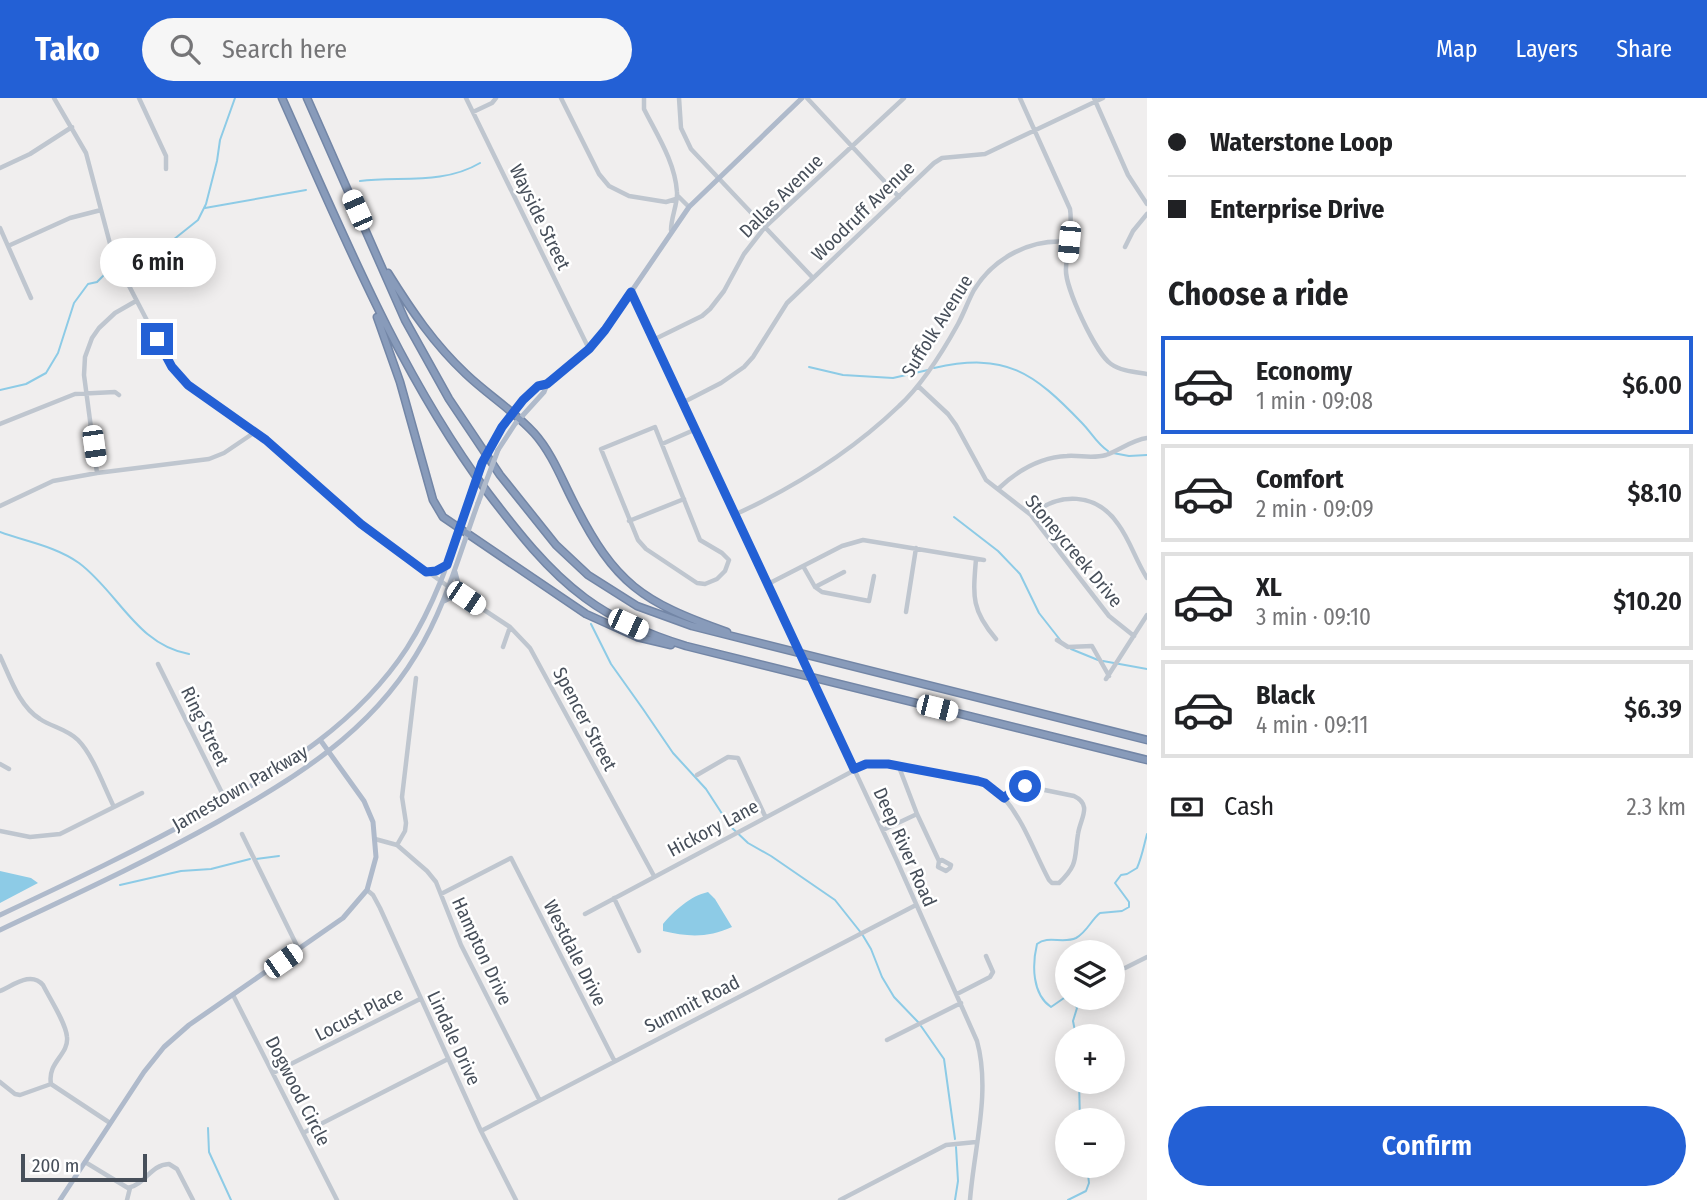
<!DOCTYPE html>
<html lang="en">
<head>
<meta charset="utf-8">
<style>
  :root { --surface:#fff; --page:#f6f6f6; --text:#202124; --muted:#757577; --line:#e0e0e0; --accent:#2360d5 }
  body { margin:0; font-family:"Fira Sans Condensed",sans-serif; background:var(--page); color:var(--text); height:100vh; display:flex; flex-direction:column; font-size:26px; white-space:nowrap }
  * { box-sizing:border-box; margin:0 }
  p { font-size:23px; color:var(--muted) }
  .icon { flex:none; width:38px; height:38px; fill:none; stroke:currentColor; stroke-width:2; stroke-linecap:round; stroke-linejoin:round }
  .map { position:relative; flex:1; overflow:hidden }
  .drawer { display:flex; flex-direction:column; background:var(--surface); width:560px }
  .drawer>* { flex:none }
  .banner { display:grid; align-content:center; height:154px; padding:0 21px; background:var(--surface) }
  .fabs { position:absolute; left:1055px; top:842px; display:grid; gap:14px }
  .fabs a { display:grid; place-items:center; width:70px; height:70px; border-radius:50%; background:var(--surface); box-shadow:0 4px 18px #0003; font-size:35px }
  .scale { position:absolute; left:21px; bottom:18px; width:126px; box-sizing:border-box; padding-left:7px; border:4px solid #474f5a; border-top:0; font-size:19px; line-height:24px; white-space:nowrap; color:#474f5a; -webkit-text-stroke:5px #fff; paint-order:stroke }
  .end { position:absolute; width:32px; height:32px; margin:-16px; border:9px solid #2360d5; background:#fff; box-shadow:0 0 0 4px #fff }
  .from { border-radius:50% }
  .bubble { position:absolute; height:49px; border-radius:24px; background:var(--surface); box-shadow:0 4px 18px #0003; font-size:23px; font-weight:600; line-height:49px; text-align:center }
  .car { position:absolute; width:21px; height:42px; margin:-21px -10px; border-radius:9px; box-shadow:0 0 5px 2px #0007; background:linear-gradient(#fff 24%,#345 0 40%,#fff 0 76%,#345 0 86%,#fff 0) }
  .banner b { display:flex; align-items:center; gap:24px; height:66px; font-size:26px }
  .banner b+b { border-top:2px solid var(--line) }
  .banner i { width:18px; height:18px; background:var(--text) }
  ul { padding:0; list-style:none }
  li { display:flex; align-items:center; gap:21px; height:98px; margin:0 14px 10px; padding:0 7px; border:4px solid var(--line); border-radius:0px }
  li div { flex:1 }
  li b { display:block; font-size:26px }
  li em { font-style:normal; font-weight:600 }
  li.on { border-color:var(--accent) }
  li>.icon { width:63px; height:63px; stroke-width:1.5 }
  h2 { padding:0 21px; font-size:32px; line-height:84px }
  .pay { display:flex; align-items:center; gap:18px; height:77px; padding:0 21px; font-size:26px }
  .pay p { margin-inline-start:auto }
  .action { display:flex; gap:14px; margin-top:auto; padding:14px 21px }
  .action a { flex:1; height:80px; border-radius:42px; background:var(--accent); color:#fff; font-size:28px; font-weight:600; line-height:80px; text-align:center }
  header { display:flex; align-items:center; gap:42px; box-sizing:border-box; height:98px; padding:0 35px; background:var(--accent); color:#fff }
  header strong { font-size:33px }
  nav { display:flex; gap:38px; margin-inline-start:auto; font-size:24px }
  .search { width:490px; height:63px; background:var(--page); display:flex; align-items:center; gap:18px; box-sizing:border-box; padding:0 24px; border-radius:38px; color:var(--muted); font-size:26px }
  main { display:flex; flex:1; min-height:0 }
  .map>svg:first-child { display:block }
  .water { fill:#8dcbe6 }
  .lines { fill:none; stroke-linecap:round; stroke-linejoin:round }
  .stream { stroke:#8dcbe6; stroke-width:2 }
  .highway-casing { stroke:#7386a6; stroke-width:9 }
  .minor { stroke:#bfc6cf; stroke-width:4.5 }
  .major { stroke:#afbacb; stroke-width:5 }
  .highway { stroke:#889bba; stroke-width:6 }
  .minor-bridge { stroke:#bfc6cf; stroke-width:4.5 }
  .major-bridge { stroke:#afbacb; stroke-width:5 }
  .route { stroke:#2360d5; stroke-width:9 }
  .labels { text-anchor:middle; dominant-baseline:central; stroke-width:5; stroke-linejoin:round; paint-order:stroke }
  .street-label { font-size:19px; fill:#474f5a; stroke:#fff }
</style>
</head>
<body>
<header>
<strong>Tako</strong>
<div class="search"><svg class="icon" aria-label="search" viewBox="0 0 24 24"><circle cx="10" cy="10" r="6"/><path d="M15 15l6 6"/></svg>Search here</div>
<nav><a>Map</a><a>Layers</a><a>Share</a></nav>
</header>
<main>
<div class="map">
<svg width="1147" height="1102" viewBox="0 0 1147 1102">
  <rect width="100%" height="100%" fill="#f0eeee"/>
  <path class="water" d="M0,773l31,7 7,5 -38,20z
    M708,794l7,7 17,28c-24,11 -44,10 -69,4v-7c11,-13 27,-28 45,-32z"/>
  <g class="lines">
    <path class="stream" d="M360,83c39,-5 83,4 120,-18
      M205,110l101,-18
      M132,161l15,-2 11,-5 40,-32 8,-16 11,-43 3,-21 15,-42
      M809,269l34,8 50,3 35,-8
      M934,270c72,-16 99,4 148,55 9,9 15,21 26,28
      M0,292l26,-6 20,-11 12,-20 16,-50 14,-19 9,-2 8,-8
      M1113,355l16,3 18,-1
      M954,419l44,34 22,23 19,39 22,28
      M0,434c27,10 55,14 79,31 39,29 58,82 110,91
      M591,526l20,40 32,45 30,44 33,36 24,37 18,17 23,13 64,44 27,34 9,15 11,28 12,20 24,25
      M1071,551l27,11
      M1103,563l44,8
      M256,761l23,-3
      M120,787l61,-14 30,-2 39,-10
      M921,928l23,33 11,80
      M1076,938l-3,-15 4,-13 -4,-8 -9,-2 -13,9c-19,-13 -19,-42 -14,-63 11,-9 26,0 39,-6 11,-6 15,-18 24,-25l22,-2 7,-4v-5l-14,-19 6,-8 6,-1 10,-6c5,-11 7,-23 10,-34
      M1079,984l1,38
      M208,1030l1,24 22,48
      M955,1102l3,-19 -2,-34
      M1068,1102l18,-9 3,-8 -2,-17"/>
    <g class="highway-casing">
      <path id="highway" d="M282,0c61,136 117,275 206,395 29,38 59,77 97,105 31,23 65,37 101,48l461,114
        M307,0l98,222 44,79 51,76 56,70 32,30 49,31 55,20 455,114
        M388,175c23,37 46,71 78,101 22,21 48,37 68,59 18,20 28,47 40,70 41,81 68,99 153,129
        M377,219l23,65 33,118 10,17 143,97 51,23 34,8"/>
    </g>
    <path class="minor" d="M54,0l32,55 27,102 54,104 13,18 17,15 69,48 95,84 88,63
      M139,0l27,58v13
      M466,0l123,251
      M561,0l38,76 10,12 20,10 37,6 10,-3
      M644,0v11c13,26 31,53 33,83 1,11 -6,25 -6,38
      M679,0l2,30 10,21 122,129
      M807,0l92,99
      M1020,0l50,111c3,20 -3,39 -4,59 -2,18 30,86 45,96 10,7 24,8 36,10
      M1094,0l34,77 19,29
      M473,14l19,-9 4,-5
      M0,70l30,-14 42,-27
      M678,98l11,11
      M0,130l31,70
      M8,148l62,-28 31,-8
      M1125,149l8,-16 14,-17
      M631,194l160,343
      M653,242l49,-24 8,-7 14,-18 20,-37 21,-27 139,-129
      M918,288l30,28 8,11 30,55 45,35 78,101 25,20
      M682,305l39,-20 23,-16 9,-10 34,-54 147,-140 8,-5 43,-4 118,-56
      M0,326l75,-30 40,-2 4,3
      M655,329l45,113 22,13 7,7 -4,11 -8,8 -12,5 -8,-1 -51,-34 -8,-9 -37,-91z
      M662,346l32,-14
      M97,375l-13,-98 1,-18 7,-19 7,-10 16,-15 21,-12
      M998,391c19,-18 42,-32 69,-33 13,-1 25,3 39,-1 14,-5 26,-15 41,-17
      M0,408l53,-25 44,-8 112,-14 15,-6 31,-21
      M734,417c61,-28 116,-62 165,-109 24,-22 43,-53 59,-82 6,-11 10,-23 16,-34 20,-33 58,-52 95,-48
      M1031,417c28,-23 65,-23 87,9 12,16 18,37 29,54
      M629,423l55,-22
      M976,461c-3,37 -5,51 20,80
      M803,468l12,21 7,5 47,9 5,-25
      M768,486l74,-38 21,-6 121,20
      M815,489l29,-15
      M466,500l44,29 20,21 124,228
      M906,514l10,-64
      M1057,542l11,7 24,-1 17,30
      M503,549l7,-20
      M0,558c10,21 19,50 40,63 12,8 27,10 38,21 15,15 26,47 36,67
      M158,566l68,137
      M1106,581l41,-64
      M819,596l78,167 80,180c14,51 -3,107 -7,159
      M0,666l9,5
      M899,669l18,47 22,47 -1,6 8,4 4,-3 1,-3 -9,-5 -3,1
      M697,677l31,-18 10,1 27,58
      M1025,688l49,10c19,9 6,23 4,38 -4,24 1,30 -19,49h-7l-3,-3c-15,-28 -24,-57 -45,-82l7,-6z
      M883,732l34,-16
      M0,733l30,6 30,-3 82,-41
      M242,736l57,116
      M375,741l22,6 30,26 9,11 25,63 78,154
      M397,747l8,-14 1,-8 -4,-26 14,-119
      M367,792l6,5 7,13 101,223 35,69
      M441,796l70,-36 103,202
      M614,800l25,53
      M585,816l281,-150h22l90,17 7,2 19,15
      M1125,870l22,-11
      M0,893c14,-6 31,-20 43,-6 7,14 23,38 24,52 2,18 -20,25 -16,47l-31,11 -5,-1 -15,-12
      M957,896l33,-17 3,-5 -7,-16
      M233,897l104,205
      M887,942l74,-37
      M273,975l147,-74
      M51,986l59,39
      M481,1033l435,-226
      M303,1035l145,-74
      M85,1064l43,26c18,-4 22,-23 41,-24l8,5 16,31
      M127,1102l3,-12
      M840,1102l106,-55 30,-3"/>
    <path class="major" d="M493,344l15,-23 20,-25 40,-27 33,-31 88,-129 113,-109
      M498,352l17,-26 29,-32 3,-8
      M426,474l9,-1 12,-6
      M455,474l4,15 7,11
      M444,503l10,-5 10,1
      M0,817c70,-33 140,-66 208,-104 76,-43 150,-88 199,-163 32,-50 48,-106 67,-161
      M0,832c74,-35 148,-69 219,-109 77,-44 150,-88 197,-166 29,-47 43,-100 62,-152
      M60,1102l84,-128 20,-25 25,-22 154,-107 24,-28 9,-33 -3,-35 -9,-21 -43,-60"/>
    <use href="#highway" class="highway"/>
    <path class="minor-bridge" d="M791,537l28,59"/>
    <path class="major-bridge" d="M474,389l19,-45
      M478,405l20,-53"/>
  </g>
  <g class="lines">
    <path class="route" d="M157,241l15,28 16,18 78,55 95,84 65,48 10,-1 11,-6 35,-102 20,-36 21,-27 15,-14 9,-2 42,-35 16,-19 26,-38 223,477 12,-5h22l90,17 7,2 19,15 7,-6 14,-6"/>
  </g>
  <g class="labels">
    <g class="street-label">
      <text transform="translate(781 98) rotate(-45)">Dallas Avenue</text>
      <text transform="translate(863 113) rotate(-44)">Woodruff Avenue</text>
      <text transform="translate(540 119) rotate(64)">Wayside Street</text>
      <text transform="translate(937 228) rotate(-58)">Suffolk Avenue</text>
      <text transform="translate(1074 453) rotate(50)">Stoneycreek Drive</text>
      <text transform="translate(585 621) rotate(62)">Spencer Street</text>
      <text transform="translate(205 628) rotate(64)">Ring Street</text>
      <text transform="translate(240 690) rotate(-30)">Jamestown Parkway</text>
      <text transform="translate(713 730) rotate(-28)">Hickory Lane</text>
      <text transform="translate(905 749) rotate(66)">Deep River Road</text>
      <text transform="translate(482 853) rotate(65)">Hampton Drive</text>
      <text transform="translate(575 855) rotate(63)">Westdale Drive</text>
      <text transform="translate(692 906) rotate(-27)">Summit Road</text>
      <text transform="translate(359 916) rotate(-27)">Locust Place</text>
      <text transform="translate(454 940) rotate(65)">Lindale Drive</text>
      <text transform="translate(298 993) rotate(63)">Dogwood Circle</text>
    </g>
  </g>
</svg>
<div class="fabs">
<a><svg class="icon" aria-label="layers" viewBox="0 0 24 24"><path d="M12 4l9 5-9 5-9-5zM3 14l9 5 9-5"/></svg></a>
<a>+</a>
<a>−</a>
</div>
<div class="scale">200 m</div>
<i class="end from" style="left:1025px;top:688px"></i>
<i class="end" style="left:157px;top:241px"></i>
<div class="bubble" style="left:100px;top:140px;width:116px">6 min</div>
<i class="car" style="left:357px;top:112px;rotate:336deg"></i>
<i class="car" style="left:1069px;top:144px;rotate:185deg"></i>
<i class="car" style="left:94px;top:348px;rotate:172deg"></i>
<i class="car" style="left:466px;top:500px;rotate:124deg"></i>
<i class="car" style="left:628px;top:526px;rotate:115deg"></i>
<i class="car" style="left:937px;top:610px;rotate:104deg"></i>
<i class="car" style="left:283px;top:863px;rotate:55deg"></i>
</div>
<section class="drawer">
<div class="banner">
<b><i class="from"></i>Waterstone Loop</b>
<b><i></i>Enterprise Drive</b>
</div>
<h2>Choose a ride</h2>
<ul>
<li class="on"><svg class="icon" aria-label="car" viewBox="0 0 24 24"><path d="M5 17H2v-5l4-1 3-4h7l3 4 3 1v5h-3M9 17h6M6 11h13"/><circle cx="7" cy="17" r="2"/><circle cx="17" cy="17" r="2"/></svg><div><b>Economy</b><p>1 min · 09:08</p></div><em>$6.00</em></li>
<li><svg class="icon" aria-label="car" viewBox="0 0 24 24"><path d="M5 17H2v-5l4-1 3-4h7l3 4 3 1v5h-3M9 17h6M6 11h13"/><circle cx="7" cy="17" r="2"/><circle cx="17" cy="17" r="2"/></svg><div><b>Comfort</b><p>2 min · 09:09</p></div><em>$8.10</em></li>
<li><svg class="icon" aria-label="car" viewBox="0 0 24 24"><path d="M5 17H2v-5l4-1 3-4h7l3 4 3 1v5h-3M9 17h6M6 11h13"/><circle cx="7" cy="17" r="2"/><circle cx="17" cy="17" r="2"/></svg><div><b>XL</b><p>3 min · 09:10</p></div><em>$10.20</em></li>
<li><svg class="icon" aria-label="car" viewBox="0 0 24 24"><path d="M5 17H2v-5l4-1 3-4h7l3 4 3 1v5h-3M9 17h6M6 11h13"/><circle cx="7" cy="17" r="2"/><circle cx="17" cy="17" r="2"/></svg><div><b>Black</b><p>4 min · 09:11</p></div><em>$6.39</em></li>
</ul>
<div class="pay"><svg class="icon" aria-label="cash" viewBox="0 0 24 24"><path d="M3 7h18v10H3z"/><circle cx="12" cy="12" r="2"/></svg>Cash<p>2.3 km</p></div>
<div class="action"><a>Confirm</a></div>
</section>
</main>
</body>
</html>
